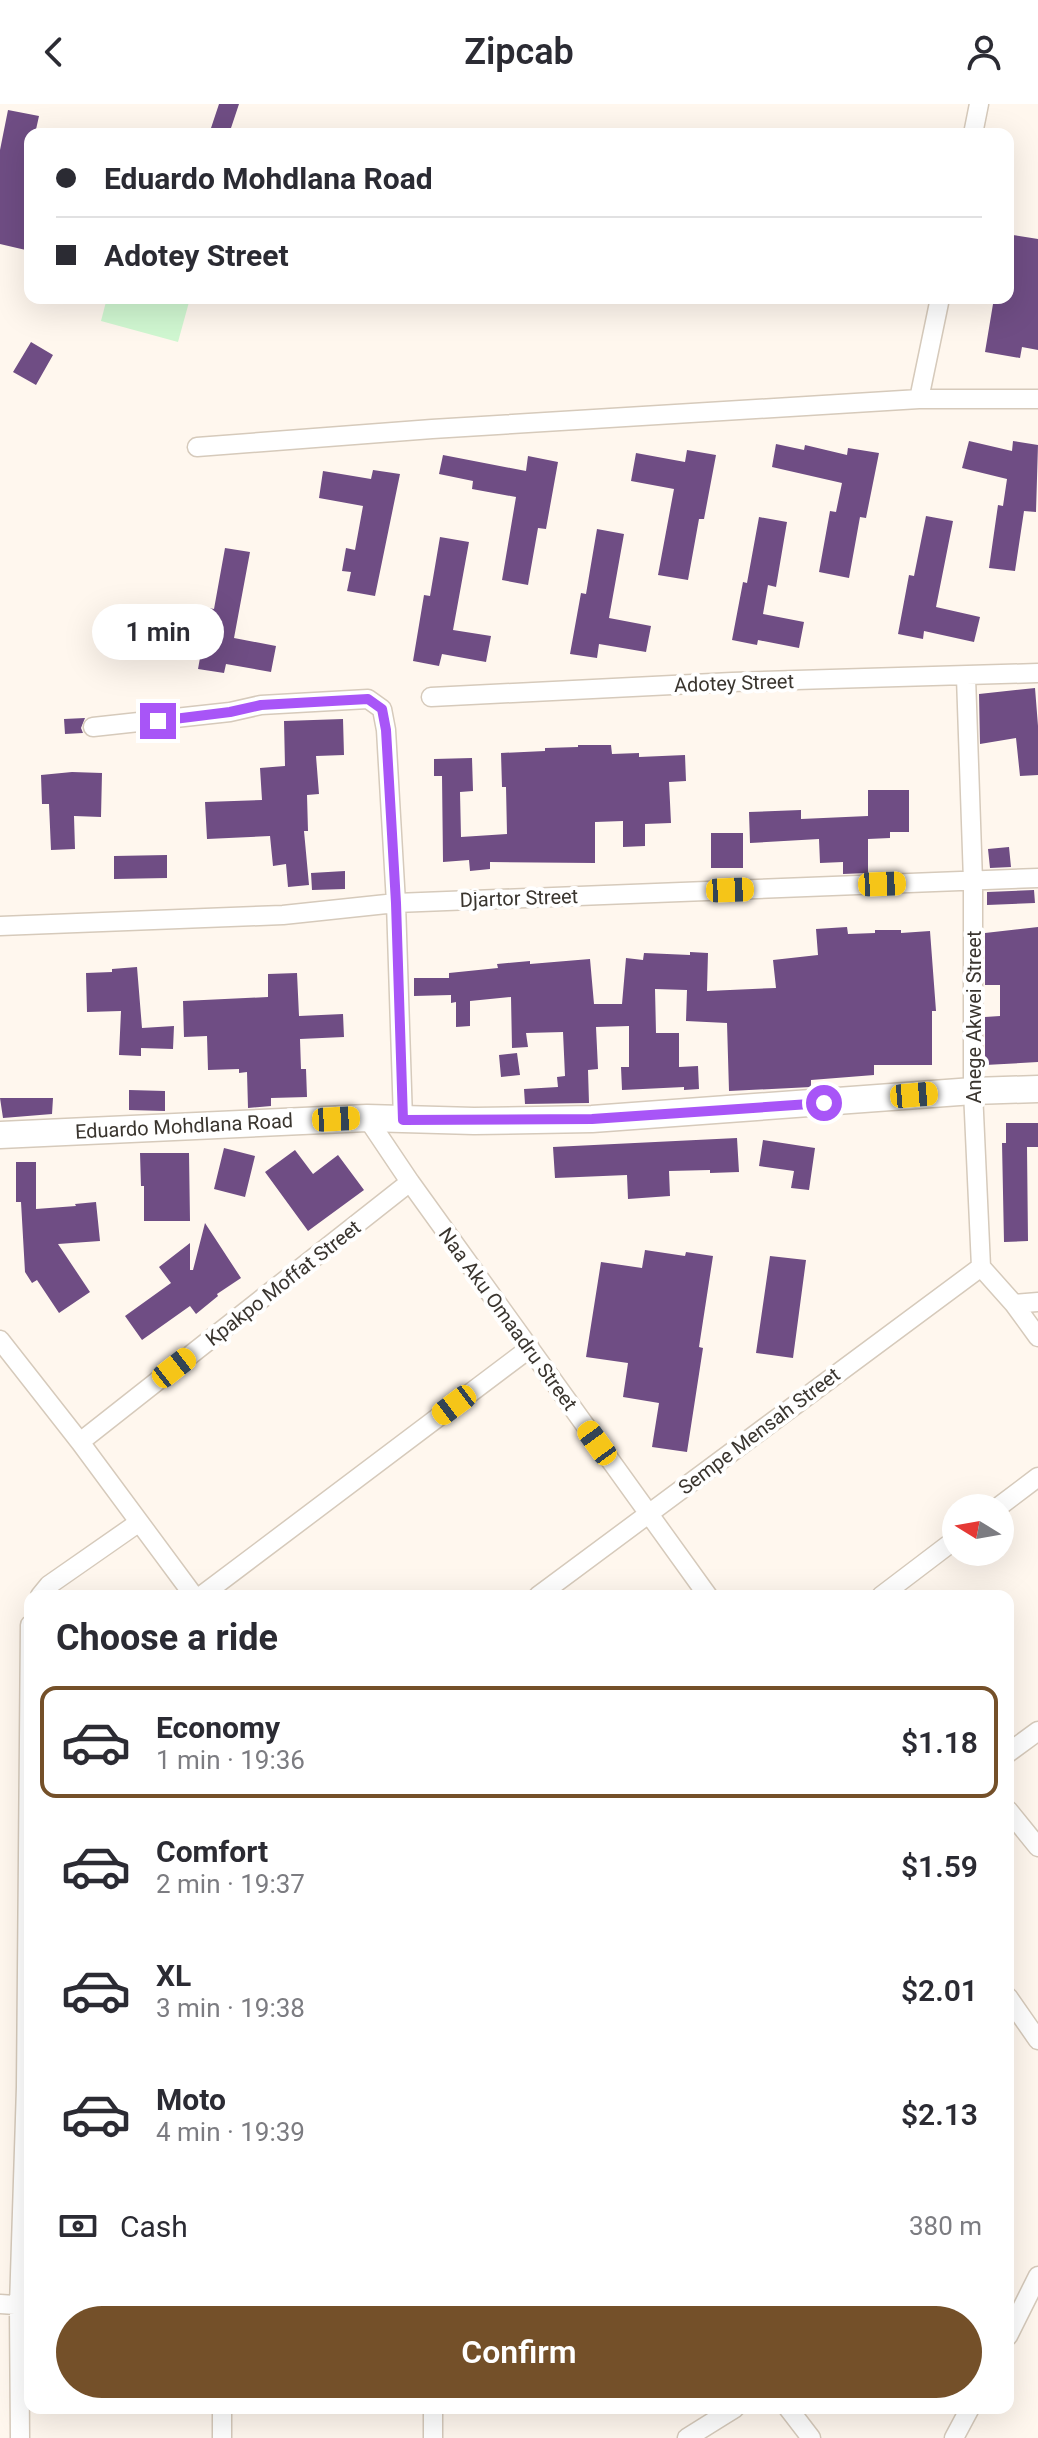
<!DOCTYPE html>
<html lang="en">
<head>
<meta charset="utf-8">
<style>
  :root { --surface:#fff; --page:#f7f7f7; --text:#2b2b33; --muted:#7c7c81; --line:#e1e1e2; --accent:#745029 }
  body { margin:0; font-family:Roboto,sans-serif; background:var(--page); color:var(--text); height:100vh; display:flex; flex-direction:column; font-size:30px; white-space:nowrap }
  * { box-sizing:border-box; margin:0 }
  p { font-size:26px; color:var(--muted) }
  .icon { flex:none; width:44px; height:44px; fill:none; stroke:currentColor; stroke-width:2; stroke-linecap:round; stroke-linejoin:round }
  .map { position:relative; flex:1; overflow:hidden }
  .drawer { position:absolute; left:24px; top:1486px; width:990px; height:824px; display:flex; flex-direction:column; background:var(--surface); border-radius:16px; box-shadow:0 8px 32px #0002 }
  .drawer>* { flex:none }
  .banner { position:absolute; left:24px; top:24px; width:990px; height:176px; border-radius:16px; box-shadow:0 8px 32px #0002; display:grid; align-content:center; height:176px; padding:0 32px; background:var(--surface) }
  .needle { width:52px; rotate:281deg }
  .fabs { position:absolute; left:942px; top:1390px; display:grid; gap:16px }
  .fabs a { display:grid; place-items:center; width:72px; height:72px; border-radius:50%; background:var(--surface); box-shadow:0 8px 32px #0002; font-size:40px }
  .end { position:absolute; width:36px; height:36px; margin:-18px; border:10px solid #a855f7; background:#fff; box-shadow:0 0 0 4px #fff }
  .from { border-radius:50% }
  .bubble { position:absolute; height:56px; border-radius:28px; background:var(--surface); box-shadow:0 8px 32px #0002; font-size:26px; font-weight:600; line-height:56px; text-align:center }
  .car { position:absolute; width:24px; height:48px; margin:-24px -12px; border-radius:10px; box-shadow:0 0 6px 2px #0007; background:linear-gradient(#f5c518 24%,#345 0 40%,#f5c518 0 76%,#345 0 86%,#f5c518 0) }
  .banner b { display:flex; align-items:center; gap:28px; height:76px; font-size:30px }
  .banner b+b { border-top:2px solid var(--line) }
  .banner i { width:20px; height:20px; background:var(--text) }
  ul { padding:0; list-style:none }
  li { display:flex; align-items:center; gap:24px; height:112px; margin:0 16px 12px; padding:0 16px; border:4px solid transparent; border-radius:16px }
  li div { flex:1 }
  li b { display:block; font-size:30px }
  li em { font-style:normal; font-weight:600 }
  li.active { border-color:var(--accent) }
  li>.icon { width:72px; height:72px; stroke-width:1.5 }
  h2 { padding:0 32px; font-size:36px; line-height:96px }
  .pay { display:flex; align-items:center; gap:20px; height:88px; padding:0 32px; font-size:30px }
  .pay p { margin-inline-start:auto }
  .primary-button { display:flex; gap:16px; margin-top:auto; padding:16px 32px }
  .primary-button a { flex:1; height:92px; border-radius:48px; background:var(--accent); color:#fff; font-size:32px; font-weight:600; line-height:92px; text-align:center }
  header { display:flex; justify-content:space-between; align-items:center; height:104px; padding:0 32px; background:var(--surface); font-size:36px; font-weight:600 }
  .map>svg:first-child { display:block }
  .green { fill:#d0f7d1 }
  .building { fill:#6f4d84 }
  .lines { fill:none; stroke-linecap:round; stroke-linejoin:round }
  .street-casing { stroke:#d6cabb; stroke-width:21 }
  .secondary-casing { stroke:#d6cabb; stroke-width:29 }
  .street { stroke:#fff; stroke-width:18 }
  .secondary { stroke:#fff; stroke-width:26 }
  .route { stroke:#a855f7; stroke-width:10 }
  .labels { text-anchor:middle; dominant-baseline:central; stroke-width:8; stroke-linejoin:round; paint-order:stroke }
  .street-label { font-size:20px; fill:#3a352f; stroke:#fff }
</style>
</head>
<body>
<header><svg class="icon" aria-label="back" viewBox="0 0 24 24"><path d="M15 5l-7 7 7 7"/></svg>Zipcab<svg class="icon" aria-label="person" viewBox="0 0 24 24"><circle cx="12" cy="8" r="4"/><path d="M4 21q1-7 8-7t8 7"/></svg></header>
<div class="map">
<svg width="1038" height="2334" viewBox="0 0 1038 2334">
  <rect width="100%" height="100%" fill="#fff7ee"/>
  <path class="green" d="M107,194h67l15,4 -11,40 -77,-21z"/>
  <path class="building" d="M219,0h20l-10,30 -18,-6z
    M8,6l31,6 -4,18h-5v117l-30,-7v-94z
    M1013,131l25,4v111l-16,-3 -2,11 -35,-6 9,-54h14v-32z
    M31,238l22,13 -17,30 -23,-13z
    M969,337l43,10 1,-10 25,4 -2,67 -12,-1 -9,60 -26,-3 9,-63 5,1 4,-27 -45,-11z
    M776,340l28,6 1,-5 42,10 1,-7 31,5 -13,65 -6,-1 -11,61 -30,-6 11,-61 6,1 6,-29 -70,-16z
    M687,346l29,5 -12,64h-5l-11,61 -30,-5 16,-86 -43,-8 5,-28 49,9z
    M443,351l83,16 2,-15 30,6 -12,67 -8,-1 -10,57 -26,-5 14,-83 -44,-8 1,-8 -34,-7z
    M373,366l27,4 -25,122 -28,-5 4,-19 -9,-1 4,-23 9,2 8,-44 -44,-8 4,-27 48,8z
    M926,412l27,5 -17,86 44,10 -6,25 -50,-11 -1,8 -25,-5 11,-59 5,1z
    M759,413l28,5 -11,65 -8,-2 -5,29 41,8 -5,26 -41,-8 -1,5 -25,-5 11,-58 4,1z
    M597,425l27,5 -15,84 42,8 -5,26 -47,-8 -2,14 -27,-4 11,-61 5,1z
    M440,433l29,5 -16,88 38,6 -5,26 -44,-8 -3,12 -26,-5 11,-66 6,1z
    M225,444l25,4 -16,86 42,8 -5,26 -45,-8 -2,9 -26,-4 11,-61 5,1z
    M1035,584l3,38v49l-18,1 -4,-38 -36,6 -1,-50z
    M85,614l-4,10 2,5 -18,1 -1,-15z
    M343,615l1,36 -28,1 3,38 -12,1 1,36h-4l5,54 -21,2 -2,-23 -13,2 -3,-30 -63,3 -2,-37 57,-2 -2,-32 25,-2 -1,-45z
    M578,641h33l1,9 27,-1v4l46,-2 1,26 -17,1 2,41 -26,1v22l-22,1v-26l-28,1v41l-105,-1v7l-20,2 -1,-11 -26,2 -1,-86h-8v-17l38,-1 1,33 -13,1 1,45 46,-3 -1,-47h-4l-1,-34 44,-2v-3l33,-1z
    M72,668l30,1 -1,44 -27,-1 1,33 -24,1 -2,-46h-7l-1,-29z
    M868,686h41v42h-19v6l-22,1v34l-25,1v-12l-23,1 -1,-24 -69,4 -1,-31 52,-2v9l67,-3z
    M711,729h32v35h-32z
    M1009,743l2,20 -21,1 -2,-19z
    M167,751v23l-53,1v-23z
    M345,767v18l-33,1 -1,-17z
    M1034,786l1,13 -48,2v-13z
    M847,823l1,7 27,-1v-3h26v3l29,-2 6,80h-4v54h-58v10l-63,5v7l-82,4 -2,-68 -41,-2 1,-31 -32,-1 1,44h23v34l19,-1 1,23 -15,1v-3l-62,3 -1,-23h8v-41l-33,1 2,42 -10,1 1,33 -64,1 -1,-15 34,-2 -1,-10 8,-1 -2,-44 -37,1 2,14 -16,1 -1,-51 -41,4v25l-14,1v-25l-5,1v-8l-37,1v-18h35v-5l49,-5 -1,-4 33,-3v3l60,-5 4,45h28l4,-46 17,2 1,-7 46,2v-3l18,1 -1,38 69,-3 -3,-28 45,-5 -2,-26z
    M1038,823v135l-53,3v-48l15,-1v-31h-15v-52z
    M137,863l5,61 32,-2 -1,23 -32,-1v8l-22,-1 2,-44 -34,1 -1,-39 26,-1v-3z
    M297,869l2,43 44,-2 1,23 -44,2 1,30h5l1,28 -36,1v8l-23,2 -1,-36 -8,1v-4l-31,1 -1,-34 -23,1 -1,-36 85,-4v-23z
    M517,949l3,22 -19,2 -2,-22z
    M129,986l36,1v20l-36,-1z
    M0,994h53l-1,16 -49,4z
    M1006,1019h32v24h-11l1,94 -24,1 -2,-99h4z
    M737,1034l2,34 -29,1v-3l-41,1 1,25 -42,3 -1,-24 -72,3 -2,-31z
    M763,1036l52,8 -6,42 -18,-2 3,-17 -35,-5z
    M224,1044l31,8 -10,41 -31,-8z
    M295,1046l18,24 25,-19 26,35 -56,41 -43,-59z
    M140,1049h49l1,68h-46v-35h-3z
    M16,1058h20v47l40,-3 -1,-2 21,-2 4,39 -42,3 32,48 -31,21 -22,-33 -5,3 -7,-11 -4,-70h-5z
    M205,1119l36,55 -24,16 1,2 -22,18 -6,-8 -48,34 -17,-24 46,-33 -12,-16 31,-24v27h3z
    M645,1146l40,6 1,-4 27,4 -14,91 4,1 -16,104 -35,-5 7,-44 -36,-6 5,-34 -42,-6 15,-95 41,6z
    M770,1152l36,4 -13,98 -37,-5z"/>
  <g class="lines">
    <g class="street-casing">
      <path id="street" d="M973,30l6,-30
        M919,295l21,-101
        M197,343l235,-18 487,-30h119
        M966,573l7,204v210l8,176 33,37 24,33
        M431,593l301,-15 306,-9
        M93,623l137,-15 31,-7 107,-6 14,10 4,21 10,173 7,217
        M0,822l283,-11 113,-12 642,-25
        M367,1014l43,64 298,414
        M1014,1200l24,-2
        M0,1236l80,102 114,154
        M80,1338l330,-260
        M997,1404l41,-31
        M40,1492l9,-11 89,-62
        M201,1492l329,-248
        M538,1492l443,-329
        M881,1492l75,-57
        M1008,1649l30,-22
        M1008,1706l30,37
        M1008,1893l30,43
        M0,2200l30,2
        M1008,2232l30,-60
        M788,2304l23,30
        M20,2334l-1,-132 7,-219 4,-462
        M222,2334v-30
        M433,2334v-30
        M687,2334l48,-30
        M954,2334l16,-30"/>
    </g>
    <g class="secondary-casing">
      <path id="secondary" d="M0,1031l367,-17 107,3 118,-2 381,-28 65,-2"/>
    </g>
    <use href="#street" class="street"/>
    <use href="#secondary" class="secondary"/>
  </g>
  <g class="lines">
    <path class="route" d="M158,617l72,-9 31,-7 71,-4 36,-2 14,10 4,21 10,173 7,217 189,-1 232,-16"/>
  </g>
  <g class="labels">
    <g class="street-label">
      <text transform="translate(734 579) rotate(-2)">Adotey Street</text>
      <text transform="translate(519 794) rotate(-2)">Djartor Street</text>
      <text transform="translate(974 913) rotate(-90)">Anege Akwei Street</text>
      <text transform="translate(184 1022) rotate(-3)">Eduardo Mohdlana Road</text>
      <text transform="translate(283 1179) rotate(-38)">Kpakpo Moffat Street</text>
      <text transform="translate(508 1215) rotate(54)">Naa Aku Omaadru Street</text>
      <text transform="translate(759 1327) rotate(-37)">Sempe Mensah Street</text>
    </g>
  </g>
</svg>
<div class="fabs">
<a><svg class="needle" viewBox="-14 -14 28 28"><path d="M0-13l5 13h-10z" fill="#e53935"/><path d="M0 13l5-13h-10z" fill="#7c7c81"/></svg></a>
</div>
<i class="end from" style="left:824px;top:999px"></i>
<i class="end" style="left:158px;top:617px"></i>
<div class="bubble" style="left:92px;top:500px;width:132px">1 min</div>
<i class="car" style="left:882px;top:780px;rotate:88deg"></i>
<i class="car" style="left:730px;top:786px;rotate:88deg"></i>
<i class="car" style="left:914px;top:991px;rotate:85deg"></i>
<i class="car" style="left:336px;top:1015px;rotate:87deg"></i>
<i class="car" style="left:174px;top:1264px;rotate:52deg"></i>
<i class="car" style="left:454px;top:1301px;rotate:233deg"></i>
<i class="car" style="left:597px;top:1339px;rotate:324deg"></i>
<div class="banner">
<b><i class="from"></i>Eduardo Mohdlana Road</b>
<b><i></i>Adotey Street</b>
</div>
<section class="drawer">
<h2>Choose a ride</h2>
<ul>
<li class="active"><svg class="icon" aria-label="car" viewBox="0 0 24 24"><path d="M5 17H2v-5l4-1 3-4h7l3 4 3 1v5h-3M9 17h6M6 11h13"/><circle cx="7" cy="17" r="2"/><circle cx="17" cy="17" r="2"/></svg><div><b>Economy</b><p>1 min · 19:36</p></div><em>$1.18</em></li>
<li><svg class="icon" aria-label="car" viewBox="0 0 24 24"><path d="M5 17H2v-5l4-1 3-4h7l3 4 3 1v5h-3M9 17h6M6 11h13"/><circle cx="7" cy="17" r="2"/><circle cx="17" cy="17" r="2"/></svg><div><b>Comfort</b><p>2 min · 19:37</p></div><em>$1.59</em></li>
<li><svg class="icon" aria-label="car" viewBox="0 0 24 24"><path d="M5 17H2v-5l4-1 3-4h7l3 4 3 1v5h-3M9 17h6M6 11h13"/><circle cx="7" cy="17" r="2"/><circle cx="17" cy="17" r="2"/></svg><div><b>XL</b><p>3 min · 19:38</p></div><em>$2.01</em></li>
<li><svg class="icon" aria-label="car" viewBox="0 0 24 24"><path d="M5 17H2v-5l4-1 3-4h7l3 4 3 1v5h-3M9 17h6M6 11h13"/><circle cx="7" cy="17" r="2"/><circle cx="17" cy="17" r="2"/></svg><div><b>Moto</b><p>4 min · 19:39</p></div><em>$2.13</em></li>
</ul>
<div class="pay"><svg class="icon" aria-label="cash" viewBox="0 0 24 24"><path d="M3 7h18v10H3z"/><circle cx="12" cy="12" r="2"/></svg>Cash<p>380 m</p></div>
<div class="primary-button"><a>Confirm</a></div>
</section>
</div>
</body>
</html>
